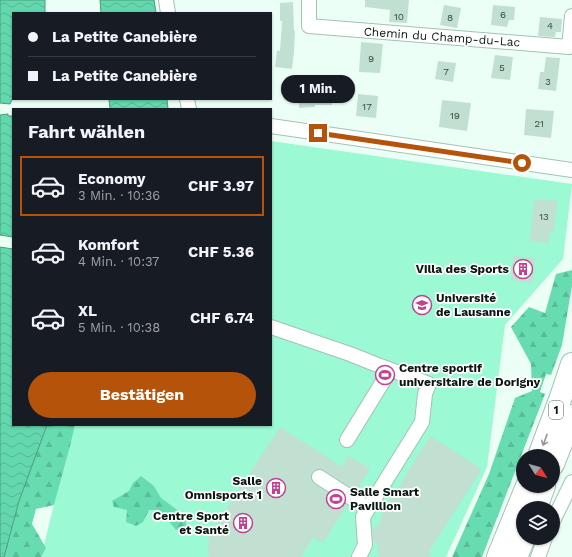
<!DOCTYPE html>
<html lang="de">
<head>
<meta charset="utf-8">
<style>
  :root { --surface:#171b24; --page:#20242c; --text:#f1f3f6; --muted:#9ea1a6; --line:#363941; --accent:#b45309 }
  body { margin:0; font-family:"Work Sans",sans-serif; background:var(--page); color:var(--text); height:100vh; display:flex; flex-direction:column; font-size:15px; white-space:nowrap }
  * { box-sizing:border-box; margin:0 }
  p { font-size:13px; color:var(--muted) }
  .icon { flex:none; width:22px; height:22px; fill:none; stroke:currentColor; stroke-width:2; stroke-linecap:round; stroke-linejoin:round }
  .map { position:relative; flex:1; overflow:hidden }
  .sheet { position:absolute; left:12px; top:108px; width:260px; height:318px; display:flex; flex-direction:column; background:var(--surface); border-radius:0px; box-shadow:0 1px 3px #0004 }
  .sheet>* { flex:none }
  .hud { position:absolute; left:12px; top:12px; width:260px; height:88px; border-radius:0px; box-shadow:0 1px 3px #0004; display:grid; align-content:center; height:88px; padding:0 16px; background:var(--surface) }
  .needle { width:26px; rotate:127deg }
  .buttons { position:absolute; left:516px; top:449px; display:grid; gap:8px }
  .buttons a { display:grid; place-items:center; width:44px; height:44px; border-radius:50%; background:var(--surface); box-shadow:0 1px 3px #0004; font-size:20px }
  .end { position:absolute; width:18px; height:18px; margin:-9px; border:5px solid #b45309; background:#fff; box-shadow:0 0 0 2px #fff }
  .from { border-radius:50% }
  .bubble { position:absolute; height:28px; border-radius:14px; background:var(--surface); box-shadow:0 1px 3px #0004; font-size:13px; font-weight:700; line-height:28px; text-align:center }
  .hud b { display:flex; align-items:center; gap:14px; height:38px; font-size:15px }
  .hud b+b { border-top:1px solid var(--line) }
  .hud i { width:10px; height:10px; background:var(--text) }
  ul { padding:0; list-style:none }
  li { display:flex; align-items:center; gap:12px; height:60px; margin:0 8px 6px; padding:0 8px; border:2px solid transparent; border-radius:0px }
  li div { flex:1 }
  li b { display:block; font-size:15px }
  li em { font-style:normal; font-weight:700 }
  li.selected { border-color:var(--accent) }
  li>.icon { width:36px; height:36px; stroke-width:1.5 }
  h2 { padding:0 16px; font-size:18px; line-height:48px }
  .primary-button { display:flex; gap:8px; margin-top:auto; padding:8px 16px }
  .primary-button a { flex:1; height:46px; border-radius:24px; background:var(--accent); color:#fff; font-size:16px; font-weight:700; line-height:46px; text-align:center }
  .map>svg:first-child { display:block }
  .grass { fill:#9bf9d3 }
  .forest { fill:url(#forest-firs) }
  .water { fill:url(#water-waves); stroke:#499d7f }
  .building { fill:#c1e0d2 }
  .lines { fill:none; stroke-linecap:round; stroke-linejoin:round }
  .street-casing { stroke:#a3c2b4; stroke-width:16 }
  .primary-casing { stroke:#a3c2b4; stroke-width:24 }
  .street { stroke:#fff; stroke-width:14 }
  .primary { stroke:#fff; stroke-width:22 }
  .oneway { stroke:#929795 }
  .route { stroke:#b45309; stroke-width:5 }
  .labels { text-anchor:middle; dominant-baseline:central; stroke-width:3.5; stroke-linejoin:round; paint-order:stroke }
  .number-label { font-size:10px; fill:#394943 }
  .shield { fill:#fff; stroke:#555d5a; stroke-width:1 }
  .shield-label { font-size:11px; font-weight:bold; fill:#0c1713 }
  .street-label { font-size:12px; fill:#0c1713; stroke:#fff }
  .poi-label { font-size:12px; font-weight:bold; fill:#0c1713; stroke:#fff; text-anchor:end }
</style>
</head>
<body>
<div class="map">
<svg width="572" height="557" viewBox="0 0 572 557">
  <defs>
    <pattern id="forest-firs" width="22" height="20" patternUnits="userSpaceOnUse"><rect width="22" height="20" fill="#68dcb1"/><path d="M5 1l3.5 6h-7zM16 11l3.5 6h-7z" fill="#59bc97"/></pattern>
    <pattern id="water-waves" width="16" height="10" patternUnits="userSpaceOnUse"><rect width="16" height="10" fill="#63d7ad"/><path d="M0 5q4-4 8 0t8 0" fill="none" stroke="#55b894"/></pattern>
  </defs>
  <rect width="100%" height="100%" fill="#ebfff6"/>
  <path class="grass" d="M271,141l301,43 -9,75 -58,66 -18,142 -41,90h-405l31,-125 4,-7h195z"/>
  <path class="forest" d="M572,270v16l-10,59 -11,30 -5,-1 -6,18 5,2 -63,163h-30l37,-83 26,-76 17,-7 -1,-27 -20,-37 18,-20 16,6 11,-39z
    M47,425h28l-5,21 -16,59 -18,4 -4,15 14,24 -5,9h-37l15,-56z
    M141,476l13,10 7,12 23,17 3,12 -11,3 -17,-20h-10l-6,12 -7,4 -10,-4 1,-12 -13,-3 -2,-6 17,-10 4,-8z"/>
  <path class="water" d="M0,0h45v13h-32v85l-3,6 -10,-1z
    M100,0h54l2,13h-55z
    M109,99h58l1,10h-58z
    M8,114v2h5v121l-13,-2v-120z
    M0,247l13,2v176h34l-28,76 -15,56h-4z"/>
  <path class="building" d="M365,0h44l-2,23 -18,-1 1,-12 -25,-3z
    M293,2l1,29h1l-1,21 -2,17 -17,-2 2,-17 3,1 2,-30h-2v-18z
    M444,5l17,3 -4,20 -17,-3z
    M493,5l22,2 -1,13h-5l-2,7 -16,-2z
    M540,17l22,2 -1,13h-5l-1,5 -17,-1z
    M361,42l22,2 -3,29 -21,-1z
    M495,55l18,2 -3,23 -19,-2z
    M546,57l14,1 -4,33 -18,-2 2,-17h4z
    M438,61l18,2 -3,19 -18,-3z
    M299,86h16v3l16,-1 1,17h-17v2l-16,1z
    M358,94l20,2 -2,22 -20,-2z
    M442,100l29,3 -4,28 -28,-4z
    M526,109l28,2 -3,27 -27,-3z
    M534,199l23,2 -3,31 -4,-1 -1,12 -19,-2z
    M513,256l22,2 -3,25 -21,-3z
    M280,427l62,40 7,-11 21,12 -14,23 -33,-21 -4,-1h-4l-3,3 -1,5v4l3,3 33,21 -24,38 -10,-6 -12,20h-92l-1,-10 2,-7 -3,-1z
    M430,436l52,33 -53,82 2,6h-52l-2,-13 -4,-3v-10l8,-10 -1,-4z"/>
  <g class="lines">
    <g class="street-casing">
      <path id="street" d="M166,0l2,13
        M309,0v26l260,21 3,-31
        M187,99l2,10
        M271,126l301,44
        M271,327l79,27 25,10 54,20 -4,10 -3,28 -59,95 2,28 -6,12
        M347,440l43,-70
        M319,477l48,31
        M553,521l19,-39
        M538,557l7,-19"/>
    </g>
    <g class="primary-casing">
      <path id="primary" d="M539,456l22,-59 11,-33
        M553,464l19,-48
        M536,508l8,-22
        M498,557l29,-71
        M516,557l8,-19"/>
    </g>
    <use href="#street" class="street"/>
    <use href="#primary" class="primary"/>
  </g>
  <defs><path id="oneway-shaft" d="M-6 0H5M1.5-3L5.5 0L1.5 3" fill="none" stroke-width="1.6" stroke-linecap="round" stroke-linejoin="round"/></defs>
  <use class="oneway" href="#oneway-shaft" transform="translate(545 440) rotate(110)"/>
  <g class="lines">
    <path class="route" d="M318,133l204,30"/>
  </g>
  <defs>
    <g id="building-ring" transform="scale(1)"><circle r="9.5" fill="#fff" stroke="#c14290" stroke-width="1.5"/><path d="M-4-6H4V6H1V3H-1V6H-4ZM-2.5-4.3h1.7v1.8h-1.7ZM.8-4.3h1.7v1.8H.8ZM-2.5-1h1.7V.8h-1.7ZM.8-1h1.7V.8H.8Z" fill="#c14290"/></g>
    <g id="university-ring" transform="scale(1)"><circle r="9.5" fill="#fff" stroke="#c14290" stroke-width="1.5"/><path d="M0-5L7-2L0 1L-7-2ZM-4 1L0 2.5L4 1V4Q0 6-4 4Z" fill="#c14290"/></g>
    <g id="stadium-ring" transform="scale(1)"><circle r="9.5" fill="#fff" stroke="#c14290" stroke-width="1.5"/><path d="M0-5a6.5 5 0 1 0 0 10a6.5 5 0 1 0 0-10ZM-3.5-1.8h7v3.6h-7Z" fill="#c14290"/></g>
  </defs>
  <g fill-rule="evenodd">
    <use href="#building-ring" x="523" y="269"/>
    <use href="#university-ring" x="422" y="305"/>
    <use href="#stadium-ring" x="385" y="375"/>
    <use href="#building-ring" x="276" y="488"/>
    <use href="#stadium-ring" x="336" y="499"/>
    <use href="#building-ring" x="243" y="523"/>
  </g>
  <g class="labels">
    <g class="number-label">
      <text x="503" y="14">6</text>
      <text x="399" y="16">10</text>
      <text x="450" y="17">8</text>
      <text x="550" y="25">4</text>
      <text x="371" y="58">9</text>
      <text x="502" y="67">5</text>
      <text x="446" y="71">7</text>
      <text x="548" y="81">3</text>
      <text x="367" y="106">17</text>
      <text x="455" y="115">19</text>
      <text x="539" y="123">21</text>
      <text x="544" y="216">13</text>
    </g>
    <rect class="shield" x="549" y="401" width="14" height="18" rx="3"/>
    <g class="shield-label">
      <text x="556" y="410">1</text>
    </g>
    <g class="street-label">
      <text transform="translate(442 37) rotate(4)">Chemin du Champ-du-Lac</text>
    </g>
    <g class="poi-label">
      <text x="509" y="269">Villa des Sports</text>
      <text x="436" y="298" text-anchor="start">Université<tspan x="436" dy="14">de Lausanne</tspan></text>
      <text x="399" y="368" text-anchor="start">Centre sportif<tspan x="399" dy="14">universitaire de Dorigny</tspan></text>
      <text x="262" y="481">Salle<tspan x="262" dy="14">Omnisports 1</tspan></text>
      <text x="350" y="492" text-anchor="start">Salle Smart<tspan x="350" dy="14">Pavillion</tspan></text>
      <text x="229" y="516">Centre Sport<tspan x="229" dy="14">et Santé</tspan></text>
    </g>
  </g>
</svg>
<div class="buttons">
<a><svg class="needle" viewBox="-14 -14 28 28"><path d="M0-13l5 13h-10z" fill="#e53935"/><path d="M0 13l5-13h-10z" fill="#9ea1a6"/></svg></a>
<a><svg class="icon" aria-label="layers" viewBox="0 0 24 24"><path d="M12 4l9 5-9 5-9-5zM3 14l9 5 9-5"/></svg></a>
</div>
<i class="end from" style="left:522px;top:163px"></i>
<i class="end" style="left:318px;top:133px"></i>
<div class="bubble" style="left:281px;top:75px;width:74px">1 Min.</div>
<div class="hud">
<b><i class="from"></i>La Petite Canebière</b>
<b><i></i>La Petite Canebière</b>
</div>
<section class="sheet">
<h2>Fahrt wählen</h2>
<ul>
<li class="selected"><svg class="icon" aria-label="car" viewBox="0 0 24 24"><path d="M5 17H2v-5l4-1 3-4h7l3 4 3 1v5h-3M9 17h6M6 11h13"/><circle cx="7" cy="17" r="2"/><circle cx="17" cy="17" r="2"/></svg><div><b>Economy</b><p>3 Min. · 10:36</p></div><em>CHF 3.97</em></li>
<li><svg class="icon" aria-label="car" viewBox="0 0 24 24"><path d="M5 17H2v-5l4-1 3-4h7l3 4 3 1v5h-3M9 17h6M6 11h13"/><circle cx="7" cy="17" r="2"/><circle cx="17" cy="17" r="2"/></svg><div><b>Komfort</b><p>4 Min. · 10:37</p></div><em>CHF 5.36</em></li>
<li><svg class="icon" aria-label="car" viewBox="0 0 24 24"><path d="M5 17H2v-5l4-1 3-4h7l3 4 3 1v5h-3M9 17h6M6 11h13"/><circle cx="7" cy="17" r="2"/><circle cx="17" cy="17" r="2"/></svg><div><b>XL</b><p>5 Min. · 10:38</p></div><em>CHF 6.74</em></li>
</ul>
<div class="primary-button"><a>Bestätigen</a></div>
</section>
</div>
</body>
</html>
